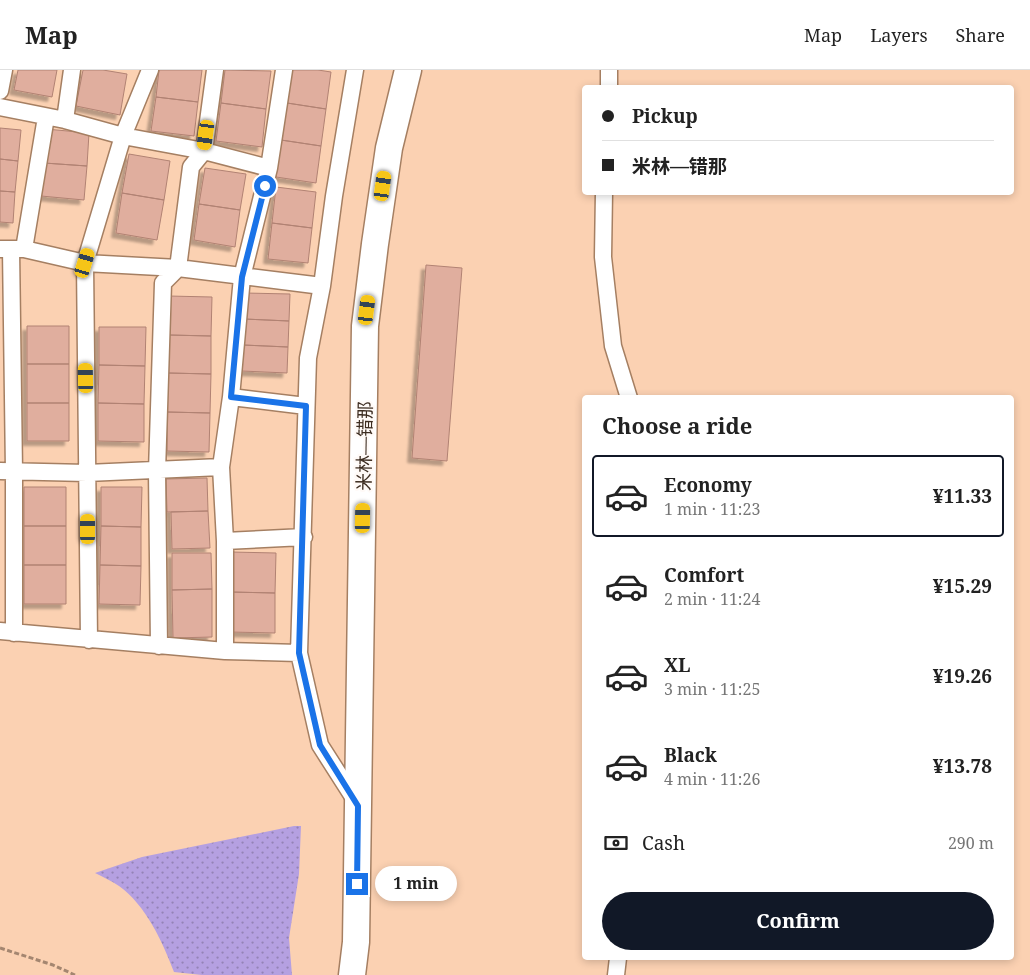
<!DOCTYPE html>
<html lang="en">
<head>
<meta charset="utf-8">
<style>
  :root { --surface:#fff; --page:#f2f2f2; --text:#222; --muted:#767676; --line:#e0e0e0; --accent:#111827 }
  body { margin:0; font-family:"Noto Serif","Noto Sans SC",serif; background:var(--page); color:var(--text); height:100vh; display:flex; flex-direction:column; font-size:19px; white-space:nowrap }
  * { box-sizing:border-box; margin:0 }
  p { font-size:16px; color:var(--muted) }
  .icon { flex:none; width:28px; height:28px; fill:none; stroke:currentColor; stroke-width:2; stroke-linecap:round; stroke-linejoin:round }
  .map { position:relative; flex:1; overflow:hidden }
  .sheet { position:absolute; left:582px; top:325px; width:432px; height:565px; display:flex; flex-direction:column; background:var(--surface); border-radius:5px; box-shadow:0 2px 8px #0003 }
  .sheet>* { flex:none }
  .banner { position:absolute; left:582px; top:15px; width:432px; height:110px; border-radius:5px; box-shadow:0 2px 8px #0003; display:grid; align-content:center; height:110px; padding:0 20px; background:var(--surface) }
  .end { position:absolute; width:22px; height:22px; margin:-11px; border:6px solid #1a73e8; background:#fff; box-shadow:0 0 0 2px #fff }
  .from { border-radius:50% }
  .bubble { position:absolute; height:35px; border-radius:18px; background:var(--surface); box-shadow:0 2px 8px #0003; font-size:16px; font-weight:700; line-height:35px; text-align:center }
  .car { position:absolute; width:15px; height:30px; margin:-15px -8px; border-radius:6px; box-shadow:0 0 4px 1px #0007; background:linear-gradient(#f5c518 24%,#345 0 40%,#f5c518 0 76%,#345 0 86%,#f5c518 0) }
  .banner b { display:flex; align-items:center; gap:18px; height:48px; font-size:19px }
  .banner b+b { border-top:1px solid var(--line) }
  .banner i { width:12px; height:12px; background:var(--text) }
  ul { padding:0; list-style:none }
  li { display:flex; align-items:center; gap:15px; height:82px; margin:0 10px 8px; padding:0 10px; border:2px solid transparent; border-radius:5px }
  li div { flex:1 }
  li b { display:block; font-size:19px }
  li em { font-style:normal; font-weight:700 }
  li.active { border-color:var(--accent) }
  li>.icon { width:45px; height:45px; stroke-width:1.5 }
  h2 { padding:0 20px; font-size:22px; line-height:60px }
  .pay { display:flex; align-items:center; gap:12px; height:55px; padding:0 20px; font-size:19px }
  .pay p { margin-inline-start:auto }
  .button { display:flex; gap:10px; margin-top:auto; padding:10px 20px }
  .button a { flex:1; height:58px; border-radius:30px; background:var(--accent); color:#fff; font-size:20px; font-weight:700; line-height:58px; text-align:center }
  header { display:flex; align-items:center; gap:30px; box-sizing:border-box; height:70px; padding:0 25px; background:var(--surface); border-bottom:1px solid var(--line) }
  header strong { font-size:24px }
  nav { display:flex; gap:28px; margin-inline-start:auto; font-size:18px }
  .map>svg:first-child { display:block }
  .grass { fill:url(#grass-dots) }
  .building { fill:#e0ae9e; stroke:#b18273; filter:url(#shadow) }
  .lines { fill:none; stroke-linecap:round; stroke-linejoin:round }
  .minor-casing { stroke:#a57f62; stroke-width:19 }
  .trunk-casing { stroke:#a57f62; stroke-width:29 }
  .path { stroke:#a48670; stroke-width:3; stroke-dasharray:5 2.5; stroke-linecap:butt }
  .minor { stroke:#fff; stroke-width:16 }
  .trunk { stroke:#fff; stroke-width:26 }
  .route { stroke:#1a73e8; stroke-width:6 }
  .labels { text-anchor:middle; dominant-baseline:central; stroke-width:4.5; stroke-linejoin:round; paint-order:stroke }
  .street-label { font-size:18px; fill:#3c2c20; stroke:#fffaf7 }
</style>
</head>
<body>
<header>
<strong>Map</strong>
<nav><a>Map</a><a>Layers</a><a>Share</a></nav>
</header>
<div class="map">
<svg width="1030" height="905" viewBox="0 0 1030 905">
  <defs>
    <pattern id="grass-dots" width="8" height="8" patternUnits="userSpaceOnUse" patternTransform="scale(1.25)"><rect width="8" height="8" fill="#b5a0e1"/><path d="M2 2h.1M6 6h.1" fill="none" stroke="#9483b6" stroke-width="1.8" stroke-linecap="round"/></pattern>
    <filter id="shadow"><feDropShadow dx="-4.5" dy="4.5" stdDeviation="1" flood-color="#0004"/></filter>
  </defs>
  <rect width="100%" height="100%" fill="#fbd1b2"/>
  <path class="grass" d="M294,756h7l-2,48 -10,64 3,37h-90l-28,-3c-11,-29 -28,-67 -55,-86 -7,-5 -16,-9 -24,-13l47,-16z"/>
  <path class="building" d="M18,0h39l-5,27 -38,-7z
    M83,0h20l24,4 -7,41 -44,-9z
    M159,0h43l-4,32 -42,-5z
    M225,0l46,1 -5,38 -45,-6z
    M291,0h27l13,2 -5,37 -39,-6z
    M156,27l42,5 -4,34 -43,-5z
    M221,33l45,6 -4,38 -46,-6z
    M287,33l39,6 -5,37 -40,-6z
    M0,58l21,2 -3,31 -18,-2z
    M46,59l43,4 -2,33 -43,-3z
    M281,70l40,6 -5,37 -40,-6z
    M129,84l41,7 -6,39 -42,-7z
    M0,89l18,2 -3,31 -15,-1z
    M44,93l43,3 -3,34 -43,-4z
    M205,98l41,6 -6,36 -41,-6z
    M276,117l40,5 -4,36 -40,-5z
    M0,121l15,1 -2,31 -13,-1z
    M122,123l42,7 -7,40 -41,-7z
    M199,134l41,6 -5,37 -41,-7z
    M272,153l40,5 -4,35 -40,-4z
    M426,195l36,3 -15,193 -35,-3z
    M245,223l45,1 -1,27 -45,-2z
    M169,226l43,1 -1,39 -42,-1z
    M244,249l45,2 -1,26 -45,-2z
    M27,256h42v38h-42z
    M99,257h47l-1,39 -46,-1z
    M169,265l42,1v38l-43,-1z
    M243,275l45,2 -1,26 -45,-2z
    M27,294h42v39h-42z
    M99,295l46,1 -1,38 -46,-1z
    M168,303l43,1 -1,39 -43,-1z
    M27,333h42v38h-42z
    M98,333l46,1v38l-46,-1z
    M167,342l43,1 -1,39 -42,-1z
    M207,408l1,33 -41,1 -1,-33z
    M24,417h42v39h-42z
    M101,417h41l-1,40 -40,-1z
    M208,441l2,37 -38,1 -1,-37z
    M24,456h42v39h-42z
    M101,456l40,1v39l-41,-1z
    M231,482l45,1 -1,40 -45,-1z
    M172,483h39l1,36 -40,1z
    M24,495h42v39h-42z
    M100,495l41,1 -1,39 -41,-1z
    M212,519v48l-39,1 -1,-48z
    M230,522l45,1v40l-45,-1z"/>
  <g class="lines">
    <g class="minor-casing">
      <path id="minor" d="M355,0l-21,126 -12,90 -14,72 -9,295 21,92 37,58
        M609,18v-18
        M0,21l4,-21
        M0,37l65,13 58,16 81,15 65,17
        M65,50l7,-50
        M604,122l-1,65 10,89 16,52
        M0,179h24l61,14 93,5 144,18
        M11,179l3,222v162
        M24,179l22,-132
        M231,327l75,9
        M0,401l87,2 134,-6
        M225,471l79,-4
        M0,561l225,20 74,2
        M89,570l-4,-377 38,-127 27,-66
        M159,576l-2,-175 6,-188 15,-15 13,-101 13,-16 11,-81
        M225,581v-110l-4,-74 10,-70 11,-120 27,-109 15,-98
        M616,905l2,-17"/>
    </g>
    <g class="trunk-casing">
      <path id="trunk" d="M352,905l4,-33 9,-616 10,-82 14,-96 19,-78"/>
    </g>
    <path class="path" d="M0,878l53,17 22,10"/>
    <use href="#minor" class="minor"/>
    <use href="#trunk" class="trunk"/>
  </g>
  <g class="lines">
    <path class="route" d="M265,116l-23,91 -11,120 75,9 -7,247 21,92 38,61 -1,78"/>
  </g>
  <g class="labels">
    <g class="street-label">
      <text transform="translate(364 376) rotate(-89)">米林—错那</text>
    </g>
  </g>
</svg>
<i class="end from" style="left:265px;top:116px"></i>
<i class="end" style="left:357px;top:814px"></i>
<div class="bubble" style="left:375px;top:796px;width:82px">1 min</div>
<i class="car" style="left:206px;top:65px;rotate:188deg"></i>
<i class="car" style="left:383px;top:116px;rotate:8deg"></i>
<i class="car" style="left:85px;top:193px;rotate:17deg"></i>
<i class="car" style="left:367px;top:240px;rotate:7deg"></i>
<i class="car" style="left:86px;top:308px;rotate:359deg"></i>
<i class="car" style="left:363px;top:448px;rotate:1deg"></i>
<i class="car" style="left:88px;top:459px;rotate:0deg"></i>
<div class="banner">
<b><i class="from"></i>Pickup</b>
<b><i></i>米林—错那</b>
</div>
<section class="sheet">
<h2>Choose a ride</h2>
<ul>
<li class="active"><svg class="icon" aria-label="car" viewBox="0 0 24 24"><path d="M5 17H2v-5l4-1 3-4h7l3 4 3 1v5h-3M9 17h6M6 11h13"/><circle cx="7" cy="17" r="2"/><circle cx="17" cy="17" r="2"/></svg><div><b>Economy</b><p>1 min · 11:23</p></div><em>¥11.33</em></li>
<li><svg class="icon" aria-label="car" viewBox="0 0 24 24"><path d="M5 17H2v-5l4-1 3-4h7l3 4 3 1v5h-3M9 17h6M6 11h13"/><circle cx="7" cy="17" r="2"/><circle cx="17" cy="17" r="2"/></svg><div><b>Comfort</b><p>2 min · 11:24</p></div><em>¥15.29</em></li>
<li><svg class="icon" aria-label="car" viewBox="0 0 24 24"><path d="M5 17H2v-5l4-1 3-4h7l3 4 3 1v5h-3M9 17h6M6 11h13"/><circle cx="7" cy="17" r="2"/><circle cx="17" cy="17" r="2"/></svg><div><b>XL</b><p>3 min · 11:25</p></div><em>¥19.26</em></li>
<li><svg class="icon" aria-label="car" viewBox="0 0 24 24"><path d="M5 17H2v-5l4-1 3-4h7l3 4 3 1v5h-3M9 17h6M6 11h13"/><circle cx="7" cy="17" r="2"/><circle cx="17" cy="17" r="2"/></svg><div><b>Black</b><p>4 min · 11:26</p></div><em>¥13.78</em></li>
</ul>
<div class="pay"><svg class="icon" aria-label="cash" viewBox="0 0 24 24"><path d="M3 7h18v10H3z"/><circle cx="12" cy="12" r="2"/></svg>Cash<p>290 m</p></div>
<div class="button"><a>Confirm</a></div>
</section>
</div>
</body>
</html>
